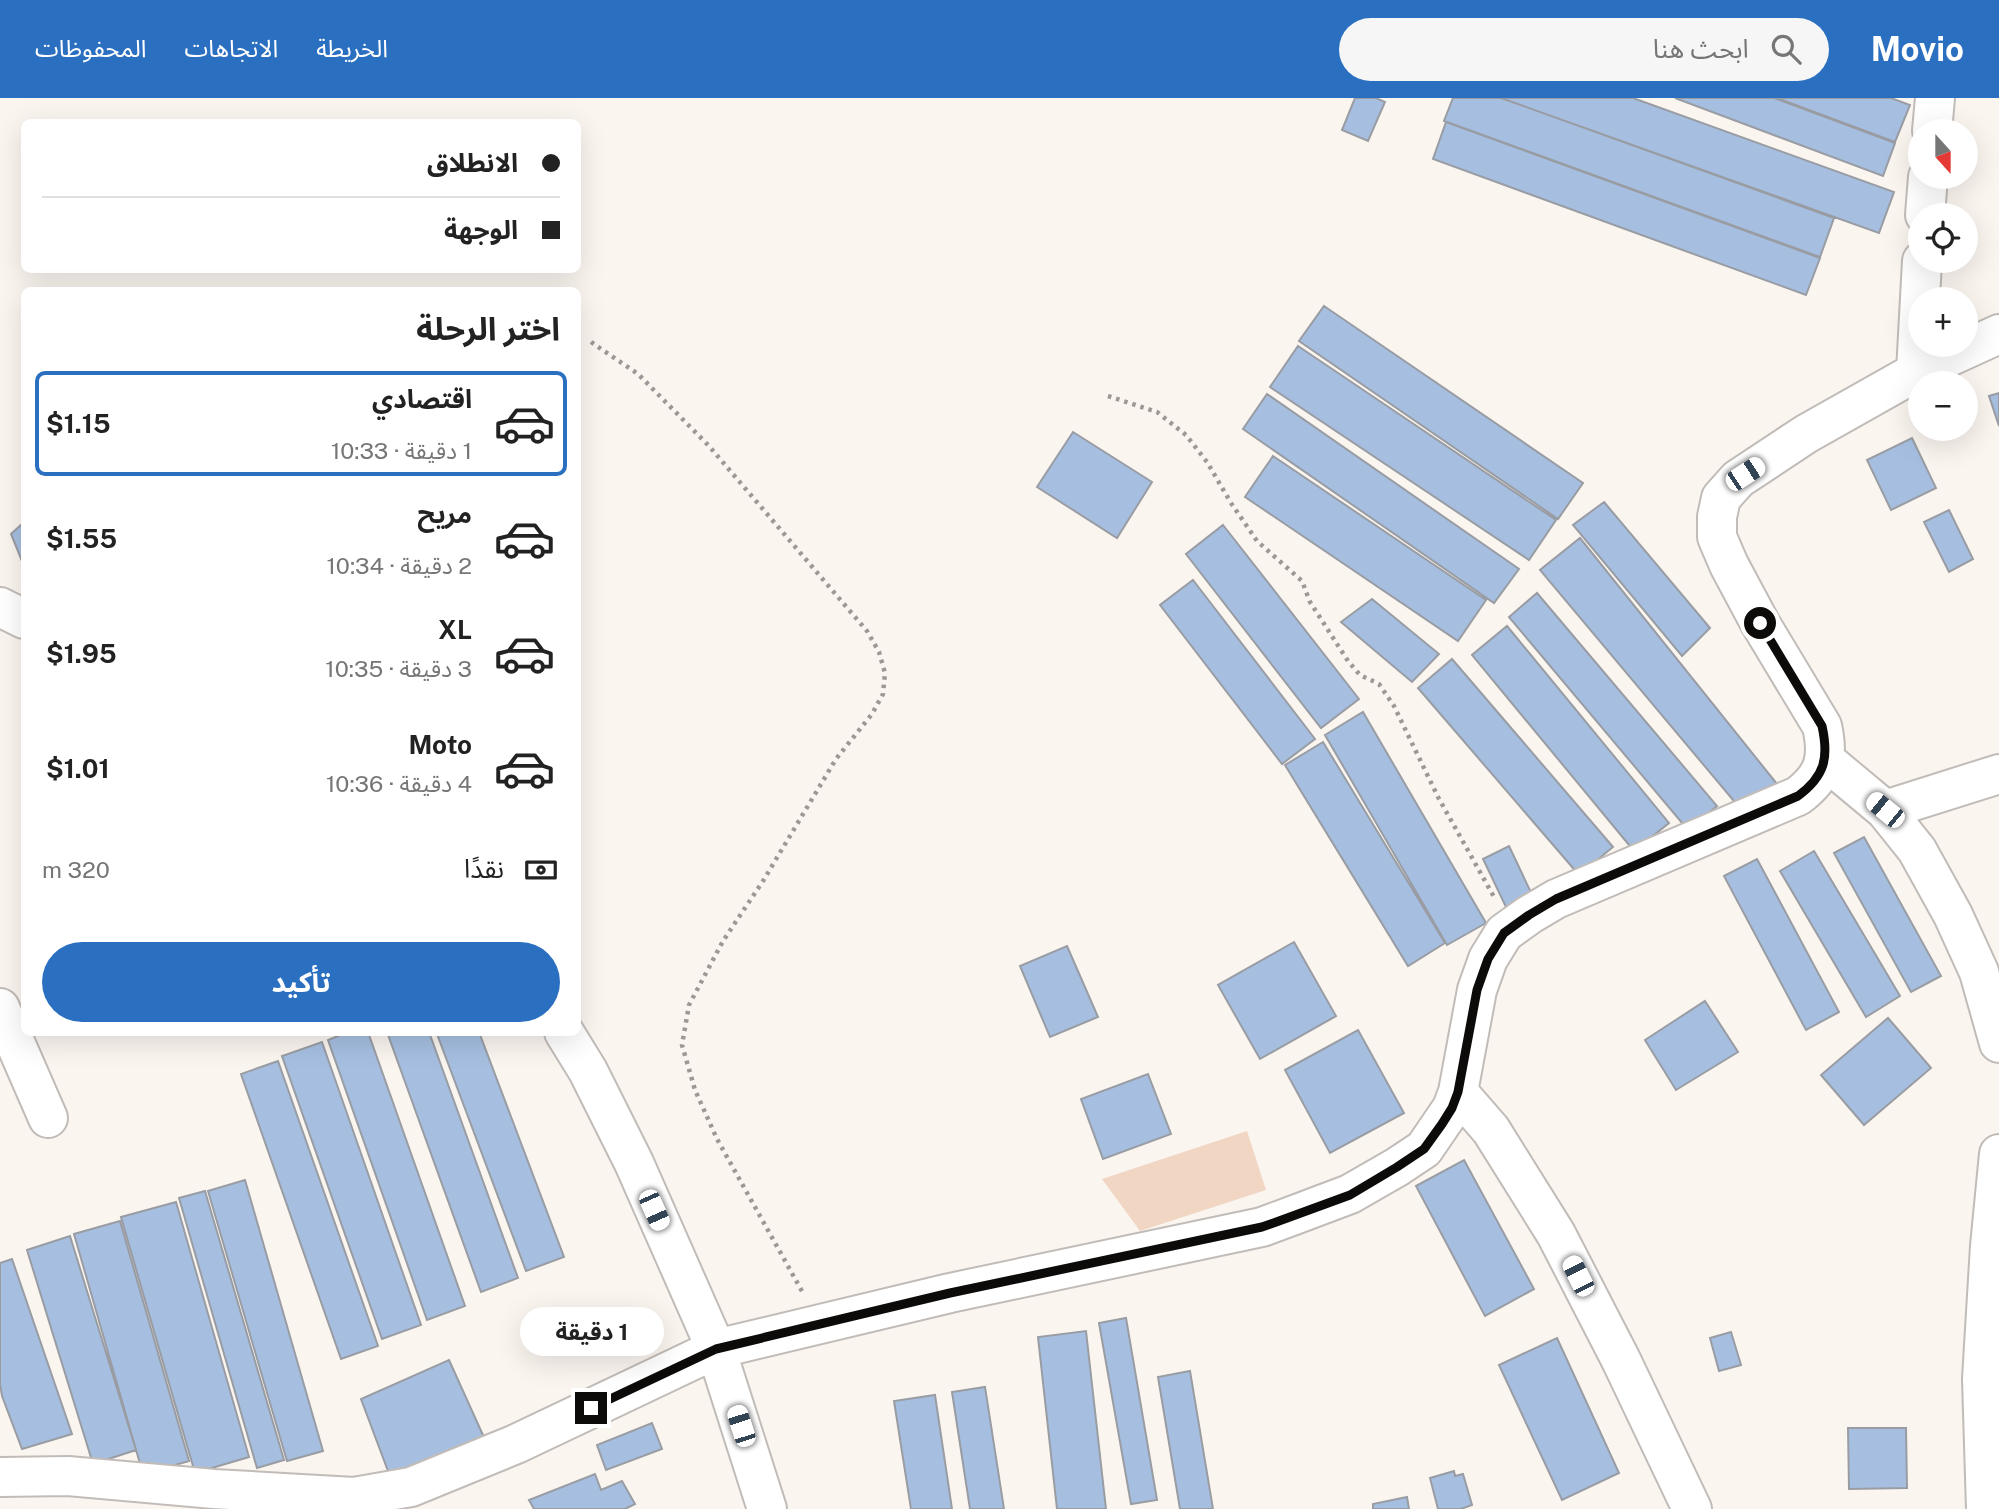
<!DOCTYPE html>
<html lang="ar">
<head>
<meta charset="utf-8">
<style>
  :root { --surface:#fff; --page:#f6f6f6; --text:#222; --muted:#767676; --line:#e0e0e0; --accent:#2b6fc1 }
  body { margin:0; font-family:"Public Sans","Noto Sans Arabic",sans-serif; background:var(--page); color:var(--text); direction:rtl; height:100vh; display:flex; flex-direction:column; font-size:26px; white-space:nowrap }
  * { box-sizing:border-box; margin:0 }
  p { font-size:23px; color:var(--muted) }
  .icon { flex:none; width:38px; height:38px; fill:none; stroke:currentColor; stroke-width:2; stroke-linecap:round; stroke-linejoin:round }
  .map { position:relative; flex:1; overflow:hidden; direction:ltr }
  .sheet { position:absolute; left:21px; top:189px; width:560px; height:749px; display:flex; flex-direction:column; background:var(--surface); border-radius:10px; box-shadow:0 7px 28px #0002; direction:rtl }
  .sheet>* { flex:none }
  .top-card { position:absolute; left:21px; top:21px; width:560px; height:154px; border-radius:10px; box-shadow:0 7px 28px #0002; direction:rtl; display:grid; align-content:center; height:154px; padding:0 21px; background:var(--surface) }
  .needle { width:46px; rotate:159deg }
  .controls { position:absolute; left:1908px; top:21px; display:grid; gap:14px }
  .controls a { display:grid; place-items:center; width:70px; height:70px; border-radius:50%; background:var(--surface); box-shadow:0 7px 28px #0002; font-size:35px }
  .end { position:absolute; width:32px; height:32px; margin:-16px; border:9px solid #0d0b0a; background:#fff; box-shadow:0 0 0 4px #fff }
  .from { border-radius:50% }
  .bubble { position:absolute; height:49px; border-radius:24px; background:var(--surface); box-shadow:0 7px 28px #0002; font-size:23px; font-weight:700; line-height:49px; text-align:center; direction:rtl }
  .car { position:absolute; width:21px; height:42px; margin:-21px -10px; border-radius:9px; box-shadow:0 0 5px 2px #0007; background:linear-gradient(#fff 24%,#345 0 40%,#fff 0 76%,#345 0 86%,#fff 0) }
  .top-card b { display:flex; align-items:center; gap:24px; height:66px; font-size:26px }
  .top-card b+b { border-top:2px solid var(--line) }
  .top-card i { width:18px; height:18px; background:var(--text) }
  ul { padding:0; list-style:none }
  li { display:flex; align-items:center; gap:21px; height:105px; margin:0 14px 10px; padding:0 7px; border:4px solid transparent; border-radius:10px }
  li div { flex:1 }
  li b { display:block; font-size:26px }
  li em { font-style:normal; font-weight:700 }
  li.active { border-color:var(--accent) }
  li>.icon { width:63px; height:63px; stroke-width:1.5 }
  h2 { padding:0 21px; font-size:32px; line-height:84px }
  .pay { display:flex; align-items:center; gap:18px; height:77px; padding:0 21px; font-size:26px }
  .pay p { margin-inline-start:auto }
  .cta { display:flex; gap:14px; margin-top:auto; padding:14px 21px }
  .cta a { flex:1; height:80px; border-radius:42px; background:var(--accent); color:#fff; font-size:28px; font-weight:700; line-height:80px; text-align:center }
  header { display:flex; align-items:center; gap:42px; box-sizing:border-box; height:98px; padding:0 35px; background:var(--accent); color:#fff }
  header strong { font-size:33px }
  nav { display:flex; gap:38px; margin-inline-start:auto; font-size:24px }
  .search { width:490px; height:63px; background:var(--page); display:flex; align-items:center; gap:18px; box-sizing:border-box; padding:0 24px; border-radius:38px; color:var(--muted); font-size:26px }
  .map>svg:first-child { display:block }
  .green { fill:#f0d6c3 }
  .building { fill:#a6bfe1; stroke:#999da3; stroke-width:2 }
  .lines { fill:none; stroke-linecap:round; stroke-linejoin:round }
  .minor-casing { stroke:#c2bcb8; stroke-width:42 }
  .path { stroke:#9d9895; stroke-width:4.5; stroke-dasharray:3.5 5; stroke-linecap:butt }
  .minor { stroke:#fff; stroke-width:38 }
  .route { stroke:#0d0b0a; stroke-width:9 }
</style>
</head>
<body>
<header>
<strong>Movio</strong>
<div class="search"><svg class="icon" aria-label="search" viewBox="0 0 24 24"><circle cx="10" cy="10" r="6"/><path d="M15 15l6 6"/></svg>ابحث هنا</div>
<nav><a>الخريطة</a><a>الاتجاهات</a><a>المحفوظات</a></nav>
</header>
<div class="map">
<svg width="1999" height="1411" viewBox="0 0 1999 1411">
  <rect width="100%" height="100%" fill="#fbf5f0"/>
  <path class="green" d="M1247,1033l19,59 -126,41 -38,-52z"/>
  <path class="building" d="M1355,0h21l9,4 -17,39 -26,-11z
    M1453,0h48l333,120 -14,39 -376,-136z
    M1501,0h132l261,94 -15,41z
    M1675,0h99l121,45 -12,33z
    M1777,0h114l19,7 -15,37z
    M1446,24l374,136 -14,37 -373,-136z
    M1324,208l259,177 -25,36 -259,-178z
    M1298,248l258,174 -27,40 -259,-173z
    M1999,295v33l-10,-30z
    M1267,296l252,175 -25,34 -251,-174z
    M1073,334l79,50 -35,56 -80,-51z
    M1912,340l24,50 -45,22 -24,-50z
    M1273,358l213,144 -28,41 -213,-144z
    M1604,404l106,126 -28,28 -109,-131z
    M1949,412l24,49 -24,13 -25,-50z
    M24,424v44l-13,-32z
    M1223,427l136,174 -38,29 -135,-174z
    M1580,440l197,246 -33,29 -204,-243z
    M1193,482l122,159 -33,25 -122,-159z
    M1537,495l180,213 -29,24 -179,-213z
    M1372,501l67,55 -27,28 -71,-60z
    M1507,528l162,197 -35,28 -162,-196z
    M1452,561l161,188 -34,28 -161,-187z
    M1363,614l123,211 -39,22 -122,-210z
    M1323,644l122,201 -37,23 -123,-201z
    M1864,739l77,139 -30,16 -77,-139z
    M1509,748l26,55 -28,8 -24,-50z
    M1814,753l86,145 -34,21 -86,-146z
    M1757,761l82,153 -33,18 -82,-154z
    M1294,844l42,74 -76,43 -42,-74z
    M1067,848l31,71 -48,20 -30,-71z
    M1705,903l33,51 -62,38 -31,-50z
    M1888,920l43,50 -67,57 -43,-50z
    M1358,932l46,83 -74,40 -45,-83z
    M348,934h20l97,274 -38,14 -99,-280z
    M387,934h42l89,246 -37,14z
    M439,934h40l85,225 -38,14 -89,-237z
    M322,944l99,283 -39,14 -100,-283z
    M278,963l100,285 -37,13 -100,-285z
    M1148,976l23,60 -68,25 -22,-60z
    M1464,1062l70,129 -49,27 -69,-130z
    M245,1082l78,271 -36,10 -79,-270z
    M205,1093l79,269 -27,8 -78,-270z
    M176,1104l73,255 -54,16 -74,-256z
    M120,1123l69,240 -46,13 -69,-240z
    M70,1138l66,214 -43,14 -66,-214z
    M12,1161l60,175 -50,15 -20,-53 -2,-12v-121z
    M1126,1220l31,182 -26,4 -32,-181z
    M1086,1233l20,178h-49l-19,-172z
    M1731,1234l10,33 -22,6 -9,-33z
    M1557,1240l62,135 -57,27 -63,-135z
    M449,1262l38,84 -96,35 -30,-80z
    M1190,1273l23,138h-33l-22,-132z
    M985,1289l19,122h-34l-18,-117z
    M935,1297l17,114h-41l-17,-108z
    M652,1325l10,26 -56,21 -9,-25z
    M1848,1330h58l1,60 -58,1z
    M1454,1373l1,5 8,-2 9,31 -11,4h-23l-8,-31z
    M595,1376l6,16 21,-9 13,23 -10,5h-91l-5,-9z
    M1407,1399l2,12h-36v-5z"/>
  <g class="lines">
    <g class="minor-casing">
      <path id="minor" d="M1932,33l3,-33
        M1925,117l3,-38
        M1916,274l6,-111
        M0,509l24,12
        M1825,662l60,50 32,40 36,65 26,57 20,71
        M1885,712l114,-36
        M0,910l48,110
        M564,934l24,39 46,92 82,186 51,160
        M1458,994l33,38 65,104 65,126 71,149
        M0,1379l68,-1 146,13 140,8 57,-10 105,-43 200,-95 234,-56 312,-66 35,-13 53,-20 47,-27 27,-18 28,-41 6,-16 19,-102 11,-31 16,-26 25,-18 27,-16 242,-103c27,-20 31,-39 24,-70l-62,-103 -31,-58 -12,-28v-20l4,-19 17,-19 68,-45 110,-62 83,-38
        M1986,1411l-4,-130 8,-133 9,-92"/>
    </g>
    <path class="path" d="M591,244l47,32 71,72 158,185 12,21 6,21 -2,21 -11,20 -36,45 -73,122 -40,60 -34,64 -7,40 13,45 22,49 86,154
      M1108,298l49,16 29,23 21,27 24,41 26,38 45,40 8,21 38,59 12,14 19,9 15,22 44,91 56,100"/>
    <use href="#minor" class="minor"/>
  </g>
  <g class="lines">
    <path class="route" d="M591,1310l125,-59 234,-56 312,-66 17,-6 71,-26 47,-28 27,-18 18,-25 10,-16 6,-16 19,-102 11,-31 16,-26 25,-18 27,-16 242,-103c27,-20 31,-38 24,-70l-62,-103"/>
  </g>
</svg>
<div class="controls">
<a><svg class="needle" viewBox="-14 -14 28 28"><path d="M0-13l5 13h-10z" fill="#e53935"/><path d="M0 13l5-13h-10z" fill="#767676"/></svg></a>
<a><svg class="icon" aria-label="locate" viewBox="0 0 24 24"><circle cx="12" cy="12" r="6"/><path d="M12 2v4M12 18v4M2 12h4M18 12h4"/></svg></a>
<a>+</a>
<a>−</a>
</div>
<i class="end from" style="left:1760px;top:525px"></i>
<i class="end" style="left:591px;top:1310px"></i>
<div class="bubble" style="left:520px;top:1209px;width:144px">1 دقيقة</div>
<i class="car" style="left:1745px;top:376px;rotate:57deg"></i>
<i class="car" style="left:1885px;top:712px;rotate:309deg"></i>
<i class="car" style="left:654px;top:1112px;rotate:156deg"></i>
<i class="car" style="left:1578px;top:1178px;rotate:333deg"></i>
<i class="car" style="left:741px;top:1328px;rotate:342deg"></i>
<div class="top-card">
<b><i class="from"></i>الانطلاق</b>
<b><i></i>الوجهة</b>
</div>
<section class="sheet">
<h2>اختر الرحلة</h2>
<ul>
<li class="active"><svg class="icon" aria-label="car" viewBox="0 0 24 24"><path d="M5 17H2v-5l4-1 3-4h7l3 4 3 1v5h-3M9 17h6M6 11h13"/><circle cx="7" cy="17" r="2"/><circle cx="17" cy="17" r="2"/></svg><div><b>اقتصادي</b><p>1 دقيقة · 10:33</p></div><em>$1.15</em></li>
<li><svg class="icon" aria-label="car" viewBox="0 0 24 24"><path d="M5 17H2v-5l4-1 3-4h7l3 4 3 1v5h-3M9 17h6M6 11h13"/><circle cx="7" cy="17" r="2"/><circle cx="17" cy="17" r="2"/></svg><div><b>مريح</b><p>2 دقيقة · 10:34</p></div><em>$1.55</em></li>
<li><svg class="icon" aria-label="car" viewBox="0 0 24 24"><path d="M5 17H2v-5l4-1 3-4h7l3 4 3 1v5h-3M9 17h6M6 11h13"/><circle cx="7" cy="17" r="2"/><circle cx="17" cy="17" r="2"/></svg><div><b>XL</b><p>3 دقيقة · 10:35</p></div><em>$1.95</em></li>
<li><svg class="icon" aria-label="car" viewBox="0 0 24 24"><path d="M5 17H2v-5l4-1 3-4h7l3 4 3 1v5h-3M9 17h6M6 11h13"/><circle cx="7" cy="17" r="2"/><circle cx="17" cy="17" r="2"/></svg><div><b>Moto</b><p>4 دقيقة · 10:36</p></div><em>$1.01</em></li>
</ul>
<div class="pay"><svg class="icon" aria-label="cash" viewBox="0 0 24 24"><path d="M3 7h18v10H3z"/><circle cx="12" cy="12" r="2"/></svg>نقدًا<p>320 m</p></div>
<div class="cta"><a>تأكيد</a></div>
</section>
</div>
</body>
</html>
